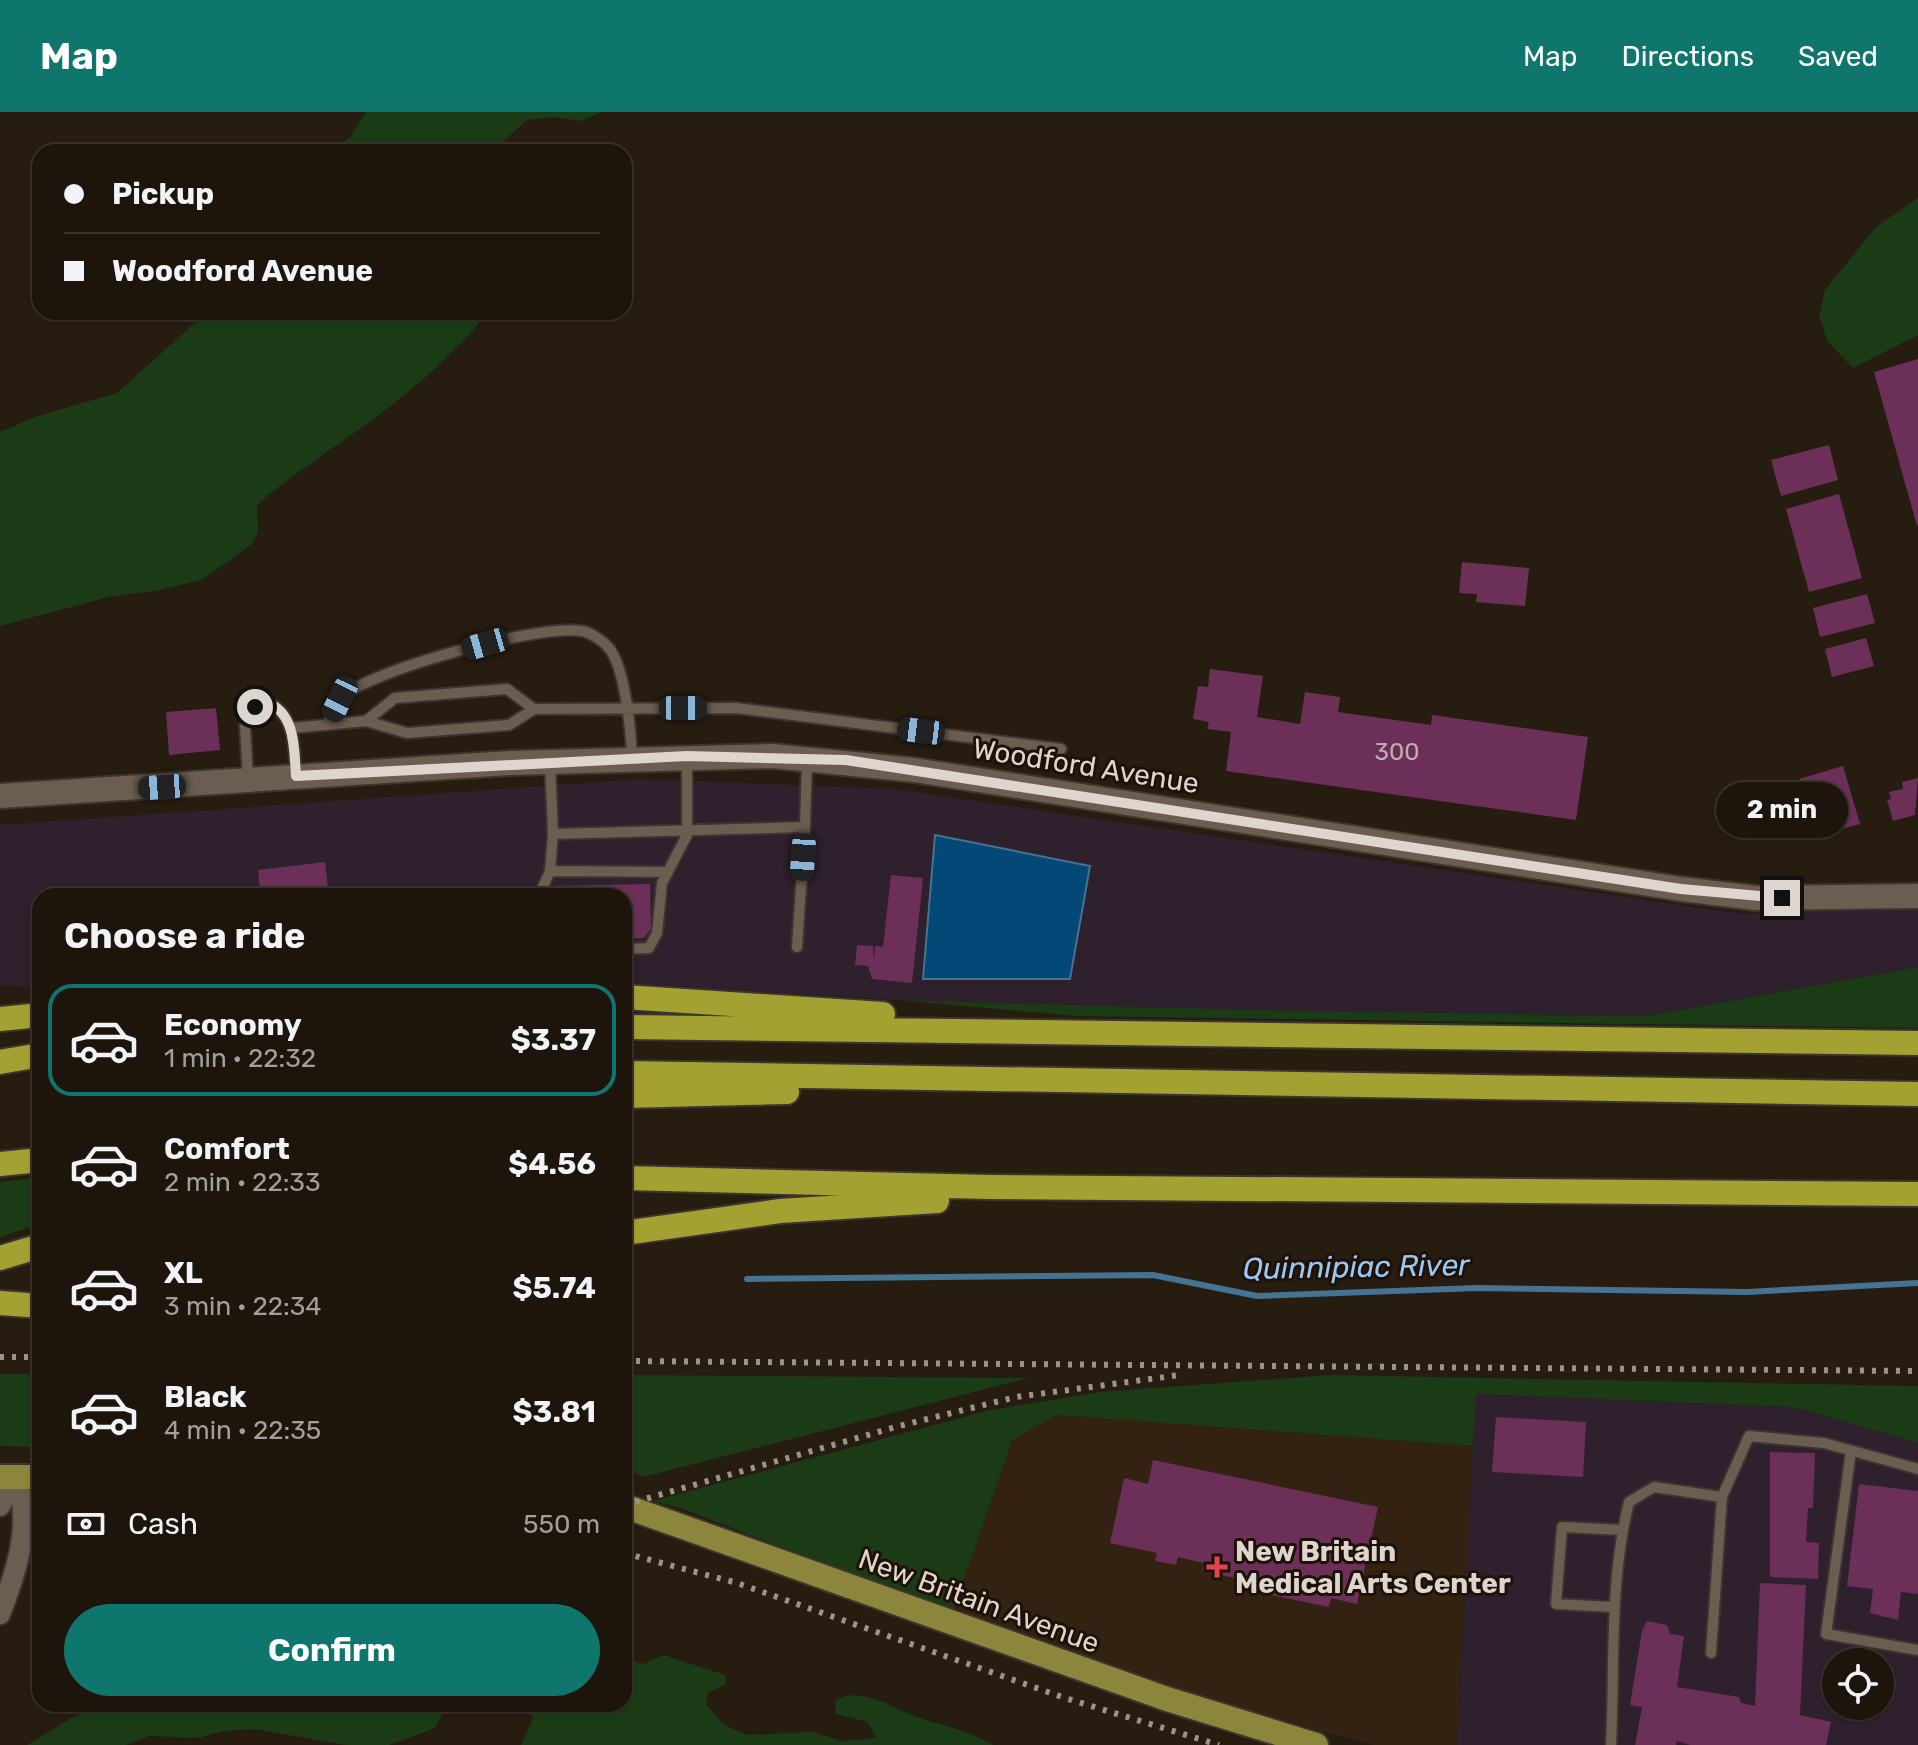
<!DOCTYPE html>
<html lang="en">
<head>
<meta charset="utf-8">
<style>
  :root { --surface:#1d150c; --page:#251e15; --text:#f1f3f6; --muted:#a09f9d; --line:#3b342d; --accent:#0f766e }
  body { margin:0; font-family:Rubik,sans-serif; background:var(--page); color:var(--text); height:100vh; display:flex; flex-direction:column; font-size:30px; white-space:nowrap }
  * { box-sizing:border-box; margin:0 }
  p { font-size:26px; color:var(--muted) }
  .icon { flex:none; width:44px; height:44px; fill:none; stroke:currentColor; stroke-width:2; stroke-linecap:round; stroke-linejoin:round }
  .map { position:relative; flex:1; overflow:hidden }
  .details { position:absolute; left:32px; top:776px; width:600px; height:824px; display:flex; flex-direction:column; background:var(--surface); border-radius:24px; box-shadow:0 2px 6px #0004,0 0 0 2px var(--line) }
  .details>* { flex:none }
  .top-card { position:absolute; left:32px; top:32px; width:600px; height:176px; border-radius:24px; box-shadow:0 2px 6px #0004,0 0 0 2px var(--line); display:grid; align-content:center; height:176px; padding:0 32px; background:var(--surface) }
  .tools { position:absolute; left:1822px; top:1536px; display:grid; gap:16px }
  .tools a { display:grid; place-items:center; width:72px; height:72px; border-radius:50%; background:var(--surface); box-shadow:0 2px 6px #0004,0 0 0 2px var(--line); font-size:40px }
  .end { position:absolute; width:36px; height:36px; margin:-18px; border:10px solid #ded6ce; background:#111; box-shadow:0 0 0 4px #111 }
  .from { border-radius:50% }
  .bubble { position:absolute; height:56px; border-radius:28px; background:var(--surface); box-shadow:0 2px 6px #0004,0 0 0 2px var(--line); font-size:26px; font-weight:700; line-height:56px; text-align:center }
  .car { position:absolute; width:24px; height:48px; margin:-24px -12px; border-radius:10px; box-shadow:0 0 6px 2px #0007; background:linear-gradient(#222 24%,#8ab4d8 0 40%,#222 0 76%,#8ab4d8 0 86%,#222 0) }
  .top-card b { display:flex; align-items:center; gap:28px; height:76px; font-size:30px }
  .top-card b+b { border-top:2px solid var(--line) }
  .top-card i { width:20px; height:20px; background:var(--text) }
  ul { padding:0; list-style:none }
  li { display:flex; align-items:center; gap:24px; height:112px; margin:0 16px 12px; padding:0 16px; border:4px solid transparent; border-radius:24px }
  li div { flex:1 }
  li b { display:block; font-size:30px }
  li em { font-style:normal; font-weight:700 }
  li.selected { border-color:var(--accent) }
  li>.icon { width:72px; height:72px; stroke-width:1.5 }
  h2 { padding:0 32px; font-size:36px; line-height:96px }
  .pay { display:flex; align-items:center; gap:20px; height:88px; padding:0 32px; font-size:30px }
  .pay p { margin-inline-start:auto }
  .primary-button { display:flex; gap:16px; margin-top:auto; padding:16px 32px }
  .primary-button a { flex:1; height:92px; border-radius:48px; background:var(--accent); color:#fff; font-size:32px; font-weight:700; line-height:92px; text-align:center }
  header { display:flex; align-items:center; gap:48px; box-sizing:border-box; height:112px; padding:0 40px; background:var(--accent); color:#fff }
  header strong { font-size:38px }
  nav { display:flex; gap:44px; margin-inline-start:auto; font-size:28px }
  .map>svg:first-child { display:block }
  .industrial { fill:#2e202c; fill-rule:evenodd }
  .built { fill:#332212 }
  .green { fill:#1b3b16 }
  .water { fill:#044878; stroke:#457392; stroke-width:2 }
  .lines { fill:none; stroke-linecap:round; stroke-linejoin:round }
  .stream { stroke:#457392; stroke-width:6 }
  .building { fill:#6c2f58 }
  .lane-casing { stroke:#3d342e; stroke-width:14 }
  .street-casing { stroke:#3d342e; stroke-width:24 }
  .secondary-casing { stroke:#3d342e; stroke-width:28 }
  .primary-casing { stroke:#3d342e; stroke-width:28 }
  .highway-casing { stroke:#3d342e; stroke-width:28 }
  .lane { stroke:#6b5d50; stroke-width:10 }
  .street { stroke:#6b5d50; stroke-width:20 }
  .secondary { stroke:#6b5d50; stroke-width:24 }
  .primary { stroke:#8c863d; stroke-width:24 }
  .highway { stroke:#a2a131; stroke-width:24 }
  .rail { stroke:#9d938a; stroke-width:6; stroke-dasharray:4 8; stroke-linecap:butt }
  .route { stroke:#ded6ce; stroke-width:10 }
  .health-dot { fill:#e0444e; stroke:#1e1208; stroke-width:3 }
  .labels { text-anchor:middle; dominant-baseline:central; stroke-width:6; stroke-linejoin:round; paint-order:stroke }
  .number-label { font-size:24px; fill:#c2acb0 }
  .street-label { font-size:28px; fill:#ded6ce; stroke:#1e1208 }
  .poi-label { font-size:28px; font-weight:bold; fill:#ded6ce; stroke:#1e1208; text-anchor:start }
  .water-label { font-size:30px; font-style:italic; fill:#9ac8f3; stroke:#1e1208 }
</style>
</head>
<body>
<header>
<strong>Map</strong>
<nav><a>Map</a><a>Directions</a><a>Saved</a></nav>
</header>
<div class="map">
<svg width="1918" height="1633" viewBox="0 0 1918 1633">
  <rect width="100%" height="100%" fill="#271c10"/>
  <path class="industrial" d="M641,667l254,10 846,125 177,-11v64l-271,49 -395,-6 -354,-10 -274,-17v-87h-584v92l-40,-3v-160z
    M1475,1282l319,13 124,36v302h-461zM1836,1550h44v44h-44z"/>
  <path class="built" d="M1057,1303l416,31 -16,299h-83l-176,-46 -246,-85 60,-175z"/>
  <path class="green" d="M366,0h235l-19,9 -28,-4 -27,3 -36,32h-159l18,-15z
    M1918,86v137l-65,33 -26,-27 -8,-25 6,-26 51,-63z
    M207,200h278c-8,17 -22,29 -36,43 -54,55 -121,93 -182,141l-10,10 1,26 -6,12 -50,36 -48,11 -42,5 -112,30v-194l38,-16 79,-23z
    M1918,855v61l-841,-12 -179,-16 354,10 395,6z
    M40,1065v23l-6,2 6,22 -40,13v-55z
    M0,1262h40v73l-40,-1z
    M624,1263l405,3 -386,99 -19,-9z
    M1330,1263l588,11v57l-124,-36 -318,-13 -3,52 -416,-31 -45,25 -60,174 -271,-106 -28,-7 337,-91 110,-18z
    M664,1543l61,20v10l-17,8 -2,11 17,20 23,11 67,-3 30,9 33,-3 -8,-16 -32,-8 -1,-13c25,-17 60,9 82,16 29,10 48,12 76,28h-472l12,-26 -7,-15h98v-46l19,6z
    M112,1592h336l-13,24 -46,17h-43l-92,-16 -32,2 -23,7 -50,-2 -23,9h-99l48,-29z"/>
  <path class="water" d="M935,723l155,31 -20,113h-147z"/>
  <g class="lines">
    <path class="stream" d="M747,1167l406,-4 104,21 220,-8 270,4 171,-9"/>
  </g>
  <path class="building" d="M1918,247v166l-1,1 -43,-154z
    M1829,333l9,35 -57,16 -10,-36z
    M1839,382l23,84 -53,14 -23,-83z
    M1462,450l67,6 -4,38 -49,-4 1,-8 -18,-1z
    M1867,482l8,29 -55,14 -7,-29z
    M1866,526l8,28 -42,11 -7,-28z
    M1210,557l53,7 -6,41 43,7 5,-32 35,5 -2,15 93,13 1,-10 156,22 -12,83 -350,-49 5,-39 -24,-3 2,-7 -16,-3 5,-33 10,1z
    M216,596l4,42 -51,5 -3,-43z
    M1843,654l17,58 -44,12 -17,-57z
    M1918,666l-3,37 -22,6 -6,-21 4,-1 -2,-7 14,-3 -1,-7z
    M325,750l4,34h-87l-1,-4 19,-2 -2,-20z
    M891,763l32,3 -11,105 -40,-4 -4,-13 -13,-1 2,-20 16,1 1,14 1,-14 8,1z
    M650,772l1,45 -7,9 -20,1v-43h-74l-1,-10z
    M1496,1305l90,5 -3,55 -91,-5z
    M1770,1340l45,1 -2,55h-5l-2,34 13,1 -1,36 -48,-2z
    M1153,1348l225,47 -21,97 -26,-6 -2,9 -68,-14 3,-9 -62,-13 2,-8 -26,-6 -2,8 -21,-4 2,-8 -47,-10 14,-65 24,6z
    M1859,1372l59,7v103l-17,-2 -3,28 -28,-7 3,-24 -26,-3z
    M1760,1471l46,2 -6,130 31,7 -5,23h-136l-13,-4 -1,4h-41l7,-38 -12,-2 12,-74 5,-10 20,4 3,9 14,2 -7,51 62,10 2,6 14,3z"/>
  <g class="lines">
    <g class="lane-casing">
      <path id="lane" d="M366,609l29,-23 112,-9 27,20
        M327,613c4,-8 8,-20 14,-27 25,-27 210,-78 245,-66 6,2 17,9 21,14 18,17 24,86 25,112
        M292,616l74,-7 41,12 102,-8 25,-16 202,-1 325,41
        M248,666l-3,-52 10,-19 12,-5c29,12 27,47 29,74
        M553,722l252,-7 2,-67
        M550,759l118,1
        M539,784l11,-25 3,-37 -3,-71
        M797,835l8,-120
        M624,837l25,-1 8,-15 5,-50 25,-48v-76
        M1851,1339l-25,183 92,16
        M1722,1385l27,-61 75,7 94,26
        M1612,1495l-56,-3 6,-77 60,3
        M1611,1633c4,-82 -2,-162 18,-243l25,-15 68,10 -11,156"/>
    </g>
    <g class="street-casing">
      <path id="street" d="M0,1394l15,-29
        M0,1502c16,-41 34,-94 15,-137"/>
    </g>
    <g class="secondary-casing">
      <path id="secondary" d="M0,684l510,-33 263,-7 141,14 767,119 75,9 162,-2"/>
    </g>
    <g class="primary-casing">
      <path id="primary" d="M0,1365h40
        M624,1394l543,193 149,46"/>
    </g>
    <g class="highway-casing">
      <path id="highway" d="M624,885l259,17
        M0,907l40,-4
        M624,915l1294,16
        M0,950l40,-7
        M624,961l1294,21
        M624,984l163,-4
        M0,1052l40,-4
        M624,1066l366,9 928,7
        M624,1121l156,-22 157,-10
        M0,1146l40,-12
        M0,1191l40,3"/>
    </g>
    <use href="#lane" class="lane"/>
    <use href="#street" class="street"/>
    <use href="#secondary" class="secondary"/>
    <use href="#primary" class="primary"/>
    <use href="#highway" class="highway"/>
    <path class="rail" d="M0,1245h40
      M624,1249l1294,10
      M624,1393l275,-79 117,-29 164,-22
      M624,1441l113,30 328,115 154,47"/>
  </g>
  <g class="lines">
    <path class="route" d="M255,595l12,-5c29,12 27,47 29,74l391,-20 159,4 835,129 101,9"/>
  </g>
  <path class="health-dot" d="M1213 1443h8v8h8v8h-8v8h-8v-8h-8v-8h8z"/>
  <g class="labels">
    <g class="number-label">
      <text x="1397" y="640">300</text>
    </g>
    <g class="street-label">
      <text transform="translate(1086 654) rotate(9)">Woodford Avenue</text>
      <text transform="translate(979 1489) rotate(20)">New Britain Avenue</text>
    </g>
    <g class="poi-label">
      <text x="1235" y="1439">New Britain<tspan x="1235" dy="32">Medical Arts Center</tspan></text>
    </g>
    <g class="water-label">
      <text transform="translate(1356 1155) rotate(-1)">Quinnipiac River</text>
    </g>
  </g>
</svg>
<div class="tools">
<a><svg class="icon" aria-label="locate" viewBox="0 0 24 24"><circle cx="12" cy="12" r="6"/><path d="M12 2v4M12 18v4M2 12h4M18 12h4"/></svg></a>
</div>
<i class="end from" style="left:255px;top:595px"></i>
<i class="end" style="left:1782px;top:786px"></i>
<div class="bubble" style="left:1716px;top:670px;width:132px">2 min</div>
<i class="car" style="left:485px;top:532px;rotate:254deg"></i>
<i class="car" style="left:340px;top:587px;rotate:206deg"></i>
<i class="car" style="left:683px;top:596px;rotate:90deg"></i>
<i class="car" style="left:921px;top:619px;rotate:277deg"></i>
<i class="car" style="left:162px;top:675px;rotate:266deg"></i>
<i class="car" style="left:803px;top:745px;rotate:184deg"></i>
<div class="top-card">
<b><i class="from"></i>Pickup</b>
<b><i></i>Woodford Avenue</b>
</div>
<section class="details">
<h2>Choose a ride</h2>
<ul>
<li class="selected"><svg class="icon" aria-label="car" viewBox="0 0 24 24"><path d="M5 17H2v-5l4-1 3-4h7l3 4 3 1v5h-3M9 17h6M6 11h13"/><circle cx="7" cy="17" r="2"/><circle cx="17" cy="17" r="2"/></svg><div><b>Economy</b><p>1 min · 22:32</p></div><em>$3.37</em></li>
<li><svg class="icon" aria-label="car" viewBox="0 0 24 24"><path d="M5 17H2v-5l4-1 3-4h7l3 4 3 1v5h-3M9 17h6M6 11h13"/><circle cx="7" cy="17" r="2"/><circle cx="17" cy="17" r="2"/></svg><div><b>Comfort</b><p>2 min · 22:33</p></div><em>$4.56</em></li>
<li><svg class="icon" aria-label="car" viewBox="0 0 24 24"><path d="M5 17H2v-5l4-1 3-4h7l3 4 3 1v5h-3M9 17h6M6 11h13"/><circle cx="7" cy="17" r="2"/><circle cx="17" cy="17" r="2"/></svg><div><b>XL</b><p>3 min · 22:34</p></div><em>$5.74</em></li>
<li><svg class="icon" aria-label="car" viewBox="0 0 24 24"><path d="M5 17H2v-5l4-1 3-4h7l3 4 3 1v5h-3M9 17h6M6 11h13"/><circle cx="7" cy="17" r="2"/><circle cx="17" cy="17" r="2"/></svg><div><b>Black</b><p>4 min · 22:35</p></div><em>$3.81</em></li>
</ul>
<div class="pay"><svg class="icon" aria-label="cash" viewBox="0 0 24 24"><path d="M3 7h18v10H3z"/><circle cx="12" cy="12" r="2"/></svg>Cash<p>550 m</p></div>
<div class="primary-button"><a>Confirm</a></div>
</section>
</div>
</body>
</html>
